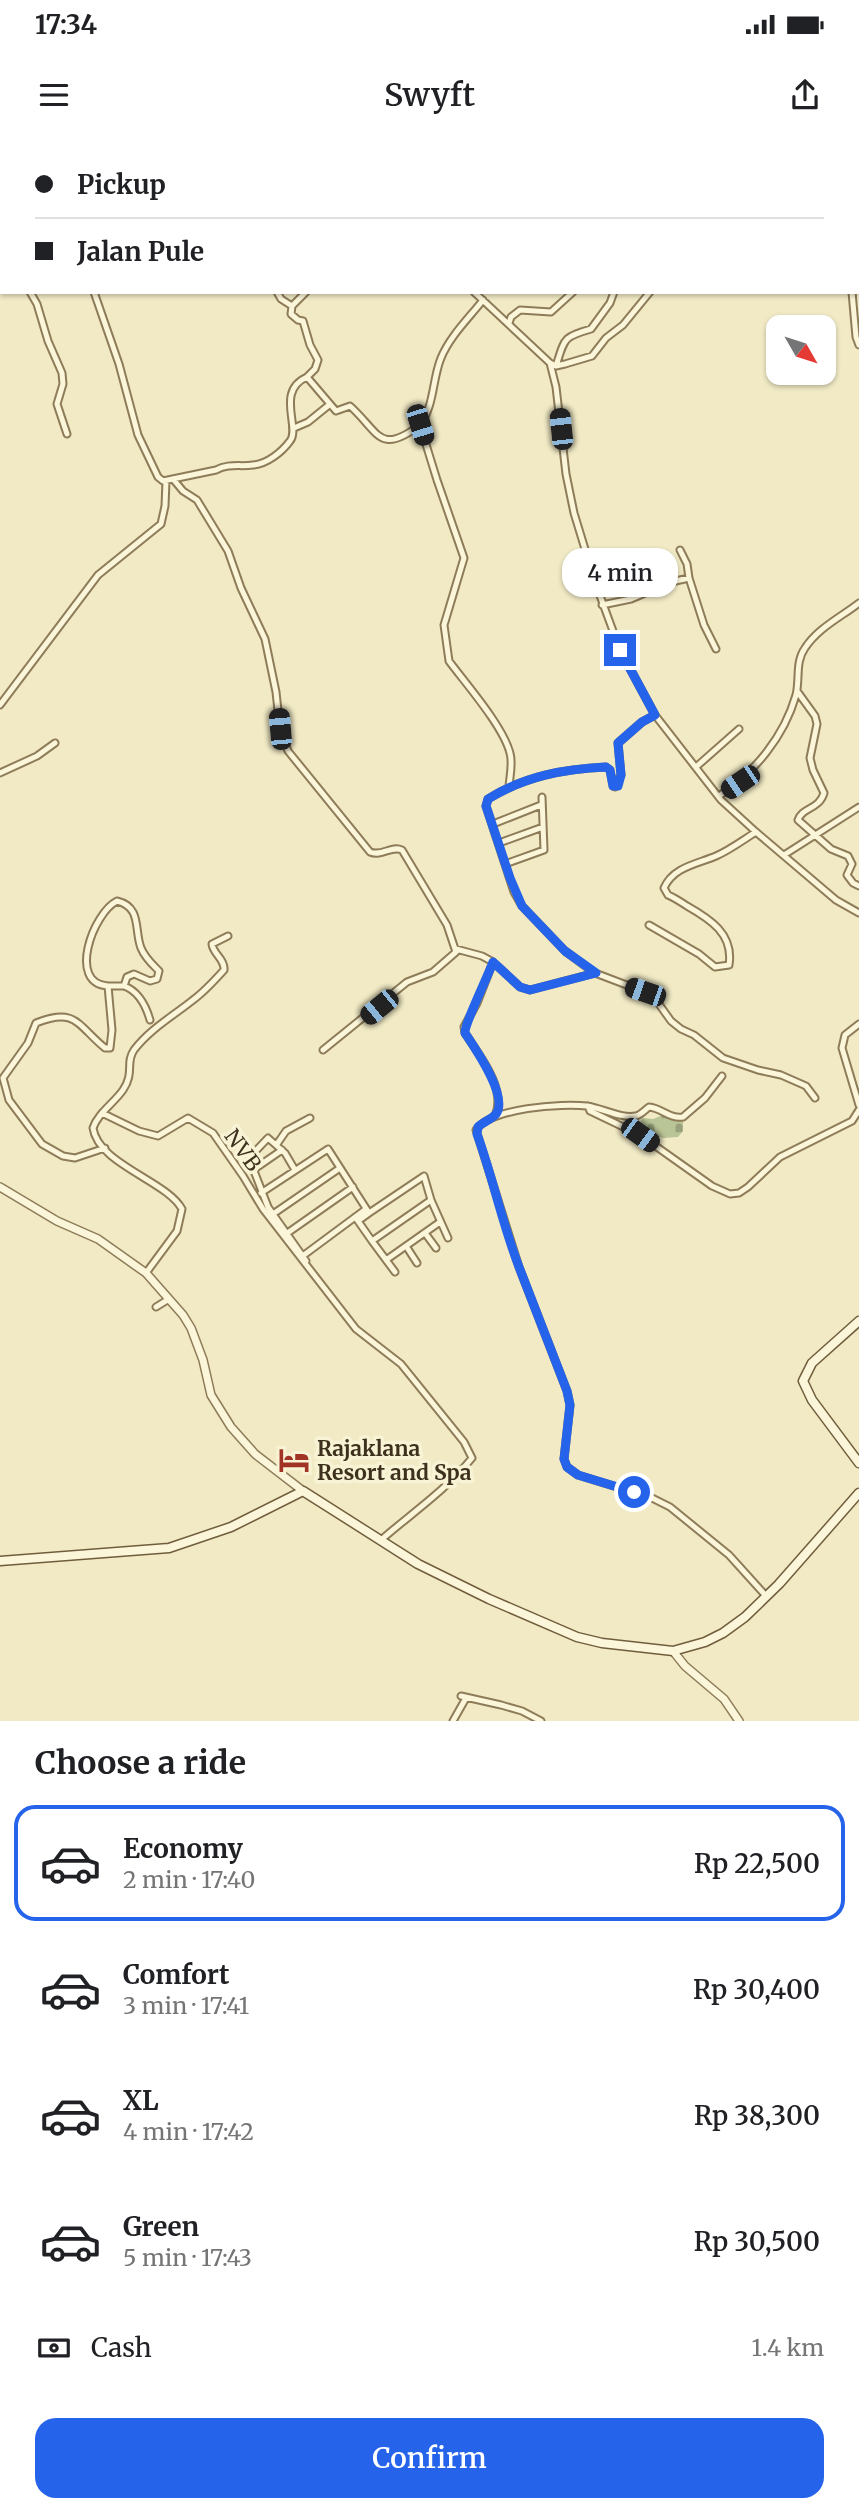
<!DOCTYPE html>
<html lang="en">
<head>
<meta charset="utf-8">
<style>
  :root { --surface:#fff; --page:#f2f2f2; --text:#202124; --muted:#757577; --line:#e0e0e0; --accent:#2563eb }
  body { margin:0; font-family:Merriweather,serif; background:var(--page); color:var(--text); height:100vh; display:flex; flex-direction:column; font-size:26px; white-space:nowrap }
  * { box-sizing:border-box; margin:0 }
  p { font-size:23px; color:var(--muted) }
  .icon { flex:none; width:38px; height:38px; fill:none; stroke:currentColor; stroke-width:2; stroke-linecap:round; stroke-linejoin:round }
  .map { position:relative; height:1581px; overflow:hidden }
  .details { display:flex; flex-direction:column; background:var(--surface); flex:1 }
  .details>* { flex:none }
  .hud { position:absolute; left:0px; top:0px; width:859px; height:154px; box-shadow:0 2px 5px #0004; display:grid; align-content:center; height:154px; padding:0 35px; background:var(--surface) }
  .needle { width:46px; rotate:129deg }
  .tools { position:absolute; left:766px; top:175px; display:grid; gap:14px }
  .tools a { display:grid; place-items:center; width:70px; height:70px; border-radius:14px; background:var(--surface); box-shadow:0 2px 5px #0004; font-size:35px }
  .end { position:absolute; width:32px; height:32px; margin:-16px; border:9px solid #2563eb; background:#fff; box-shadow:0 0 0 4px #fff }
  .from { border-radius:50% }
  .bubble { position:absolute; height:49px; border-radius:21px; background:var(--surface); box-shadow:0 2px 5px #0004; font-size:23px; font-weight:600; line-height:49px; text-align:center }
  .car { position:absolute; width:21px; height:42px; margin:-21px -10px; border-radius:9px; box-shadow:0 0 5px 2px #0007; background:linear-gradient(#222 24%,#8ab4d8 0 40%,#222 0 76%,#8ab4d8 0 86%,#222 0) }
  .hud b { display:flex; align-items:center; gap:24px; height:66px; font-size:26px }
  .hud b+b { border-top:2px solid var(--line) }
  .hud i { width:18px; height:18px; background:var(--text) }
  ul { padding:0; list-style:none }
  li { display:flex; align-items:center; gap:21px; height:116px; margin:0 14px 10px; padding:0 21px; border:4px solid transparent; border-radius:21px }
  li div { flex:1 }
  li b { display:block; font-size:26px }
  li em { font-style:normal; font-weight:600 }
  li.active { border-color:var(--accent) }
  li>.icon { width:63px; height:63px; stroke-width:1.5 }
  h2 { padding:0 35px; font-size:32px; line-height:84px }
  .pay { display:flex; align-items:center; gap:18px; height:77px; padding:0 35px; font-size:26px }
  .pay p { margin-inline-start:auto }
  .cta { display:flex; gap:14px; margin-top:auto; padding:14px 35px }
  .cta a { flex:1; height:80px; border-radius:21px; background:var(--accent); color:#fff; font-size:28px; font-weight:600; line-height:80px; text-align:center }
  .status { display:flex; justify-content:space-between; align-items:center; height:49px; padding:0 35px; background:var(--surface); direction:ltr }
  .status svg { height:19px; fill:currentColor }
  header { display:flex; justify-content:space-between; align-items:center; height:91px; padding:0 35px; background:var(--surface); font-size:32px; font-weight:600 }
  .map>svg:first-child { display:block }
  .cemetery { fill:url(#cemetery-stones) }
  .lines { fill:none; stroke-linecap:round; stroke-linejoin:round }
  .minor-casing { stroke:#8e7c59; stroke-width:9 }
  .tertiary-casing { stroke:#8e7c59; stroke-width:10 }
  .secondary-casing { stroke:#705d3c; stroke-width:11 }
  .minor { stroke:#fbf5d9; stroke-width:5 }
  .tertiary { stroke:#fbf5d9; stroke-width:7 }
  .secondary { stroke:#fbf5d9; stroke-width:8 }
  .route { stroke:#2563eb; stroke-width:9 }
  .labels { text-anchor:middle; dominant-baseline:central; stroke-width:7; stroke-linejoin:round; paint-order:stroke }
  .street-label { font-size:21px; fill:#3d311e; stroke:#f8f3d5 }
  .poi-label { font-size:21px; font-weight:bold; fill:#3d311e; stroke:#f8f3d5; text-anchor:start }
</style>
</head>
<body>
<div class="status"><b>17:34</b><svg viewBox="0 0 49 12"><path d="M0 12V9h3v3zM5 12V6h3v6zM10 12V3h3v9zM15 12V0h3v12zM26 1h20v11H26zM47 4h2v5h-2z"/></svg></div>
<header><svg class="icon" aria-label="menu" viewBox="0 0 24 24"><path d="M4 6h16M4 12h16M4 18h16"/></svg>Swyft<svg class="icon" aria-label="share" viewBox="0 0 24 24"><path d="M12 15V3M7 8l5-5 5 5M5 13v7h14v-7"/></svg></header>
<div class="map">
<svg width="859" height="1581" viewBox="0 0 859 1581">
  <defs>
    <pattern id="cemetery-stones" width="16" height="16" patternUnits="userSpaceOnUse" patternTransform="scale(1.75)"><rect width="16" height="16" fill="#bac597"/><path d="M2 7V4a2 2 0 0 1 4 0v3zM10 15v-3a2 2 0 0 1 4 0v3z" fill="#98a17b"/></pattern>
  </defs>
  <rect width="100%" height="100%" fill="#f1eac5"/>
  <path class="cemetery" d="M668,973l15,8v10l-5,6 -15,1 -25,-8 4,-12 11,1z"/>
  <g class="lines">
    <g class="minor-casing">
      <path id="minor" d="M225,0v2
        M283,0v2
        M394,0l1,2
        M621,0v2
        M765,0l1,2
        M514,2v-2
        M0,52l2,1
        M858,55l1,-1
        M0,63l2,-1
        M858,69l1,1
        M0,131h2
        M30,152l7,12 11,37 14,32 1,11 -6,20 10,30
        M94,152l25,72 19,71 20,42 5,4 53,-11c13,-7 24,-3 37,-5 14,-1 29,-13 37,-24 11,-13 -15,-50 17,-64
        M277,152l4,7 11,7
        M306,152l-14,14 -1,8 7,6 5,1 7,24 8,15 -3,9 -8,8 29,34 14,-5c29,26 29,50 70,19
        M474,152l76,71 6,24 10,87 8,39 21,69 25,68 35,65 66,85 35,32 80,68 23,13
        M852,152l4,45 3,8
        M483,160c-14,18 -33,36 -42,58 -9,22 -6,46 -21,67l17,55 27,78 -20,67 5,36c17,23 54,65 61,92 3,10 0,22 -1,33
        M509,183l2,-6 9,-7 31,2 22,-20
        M550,223l6,3 9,-2 27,-8 14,-18 17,-13 27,-33
        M556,226c9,-28 7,-29 35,-37l19,-26 4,-11
        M294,288l14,-6 21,-17
        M173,339l10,12 14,9 31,51 13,37 24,51 11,53 4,37 8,22 82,101c12,5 21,-7 32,-2l45,75 9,27 -23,20 -26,10 -84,68
        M680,410l7,14 2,14
        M602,465l29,-6 40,-17 18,-4 15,47 12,24
        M797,551l18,25 2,8 -7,34 3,12 11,23c-5,17 -22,14 -26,27l33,29 17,7 4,8 -5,11 6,8 6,3
        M0,565l98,-130 63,-51 4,-18 1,-25
        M655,575l-13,7 -24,21 3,32 -6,12 -2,-1 -3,-16 -4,-3c-42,2 -81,9 -118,32l-2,7 28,86 8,14 43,45 30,22 50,19 11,8 15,21 10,8 13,6 29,23 35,12 23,5 25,11 9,12
        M696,627l43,-38
        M0,633l37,-17 18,-13
        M719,656c36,-24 65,-59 77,-101 4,-16 -1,-33 9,-47 13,-20 36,-31 54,-45
        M493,684l48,-19
        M499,703l44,-16
        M784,715l75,-48
        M505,724l39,-14 -2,-53
        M649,785l50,29 16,13 14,-2c5,-31 -19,-46 -42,-59 -6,-4 -12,-8 -19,-11l-4,-7c9,-21 33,-24 52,-32 14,-6 27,-16 40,-24
        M456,809l26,7 11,6 -16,41 -13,24 1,6c14,22 42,55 30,83
        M493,822l27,25 10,3 65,-17
        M124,846c14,5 22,20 26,34
        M859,884l-14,11 -3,13 17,57
        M722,936l-17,22 -22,19c-14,2 -21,-9 -34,-10 -4,3 -8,8 -13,9 -15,3 -34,-8 -49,-10 -25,-3 -97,2 -111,24l43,137 48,124 3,14 -6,54 3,8 11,8 74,23 18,9 59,48 37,41
        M588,966l2,5 50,24 72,51 18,8 9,-1 9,-6 32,-30 72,-36 7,-11
        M102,973l37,18 19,5 30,-18 25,15 30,43 20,33 93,120 45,35 63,78 8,16c-26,32 -60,55 -91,82
        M277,1004l9,-13 24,-13
        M105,1008l-30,10 -12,-2 -21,-12 -33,-44 -6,-22 25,-35 8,-20c40,-16 41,2 69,25h5l2,-18 -4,-44c-41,-2 -15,-73 9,-85 25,6 17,29 24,47 4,10 11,16 18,23l-2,8 -7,2 -16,-7 -7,3 -3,9h-16
        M253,1030l29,-20
        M295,1030l-10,-17 -17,-15 -19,20 19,49 38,54
        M261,1053l67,-44 41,64 -11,8 -3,-4
        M369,1073l55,-37 7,24 17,38
        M273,1074l67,-46
        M358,1081l14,20 59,-41
        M425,1093l11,15
        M286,1094l67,-47
        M372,1101l23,31
        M406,1106l11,17
        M304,1115l62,-46
        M386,1120l54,-38
        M146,1133l31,-42 5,-22c-15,-28 -84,-45 -89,-81 5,-15 21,-25 30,-38 12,-18 2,-27 11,-40 16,-21 39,-34 59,-50 11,-8 22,-20 31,-30 1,-11 -11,-16 -12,-26l16,-8
        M156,1167l13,-8
        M461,1556l40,9 21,6 19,10
        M453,1581l13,-23"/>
    </g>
    <g class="tertiary-casing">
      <path id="tertiary" d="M0,1047l57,34 41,18 48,34 37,42 8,13 12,32 8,35 20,32 24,27 48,37
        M673,1511l12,15 39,33 15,22"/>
    </g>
    <g class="secondary-casing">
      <path id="secondary" d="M859,1181l-47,42 -9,18 9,19 47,63
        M0,1421l169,-13 62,-21 72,-36 115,73 71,35 88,38 25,6 71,8 32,-9 18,-9 22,-16 34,-33 80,-91"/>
    </g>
    <use href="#minor" class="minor"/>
    <use href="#tertiary" class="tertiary"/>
    <use href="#secondary" class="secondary"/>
  </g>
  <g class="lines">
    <path class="route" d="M620,510l35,65 -13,7 -24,21 3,32 -3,11h-5l-3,-16 -4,-3c-42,2 -81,9 -118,32l-2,7 24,72 12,28 43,45 31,22 -66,17 -10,-3 -27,-25c-5,14 -29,63 -28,71 10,15 44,64 31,81 -4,5 -13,8 -18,13l-1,7c16,44 25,89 42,133 16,41 32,83 48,124l3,14 -6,54 3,8 11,8 56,17"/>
  </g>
  <defs>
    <g id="hotel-bare" transform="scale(2.415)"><path d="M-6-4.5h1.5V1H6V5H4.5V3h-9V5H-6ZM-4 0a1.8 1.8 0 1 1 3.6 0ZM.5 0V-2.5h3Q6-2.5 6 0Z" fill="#a23425" stroke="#f8f3d5" stroke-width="2.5" paint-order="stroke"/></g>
  </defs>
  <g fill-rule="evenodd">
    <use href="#hotel-bare" x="294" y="1320"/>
  </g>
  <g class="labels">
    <g class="street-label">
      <text transform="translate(243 1010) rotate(54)">NVB</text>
    </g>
    <g class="poi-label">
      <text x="317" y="1308">Rajaklana<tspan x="317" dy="24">Resort and Spa</tspan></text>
    </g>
  </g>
</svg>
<div class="tools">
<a><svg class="needle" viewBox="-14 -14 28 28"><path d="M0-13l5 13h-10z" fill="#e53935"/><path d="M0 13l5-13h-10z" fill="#757577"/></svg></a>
</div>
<i class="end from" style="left:634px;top:1352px"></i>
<i class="end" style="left:620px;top:510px"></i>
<div class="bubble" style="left:562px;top:408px;width:116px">4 min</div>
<i class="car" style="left:420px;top:285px;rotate:163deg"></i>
<i class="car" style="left:561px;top:289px;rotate:354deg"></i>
<i class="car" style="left:280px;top:589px;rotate:355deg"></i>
<i class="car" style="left:740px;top:642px;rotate:236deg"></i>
<i class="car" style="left:645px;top:852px;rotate:289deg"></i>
<i class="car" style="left:379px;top:867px;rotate:231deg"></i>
<i class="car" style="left:640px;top:995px;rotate:126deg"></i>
<div class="hud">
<b><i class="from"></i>Pickup</b>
<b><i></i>Jalan Pule</b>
</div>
</div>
<section class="details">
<h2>Choose a ride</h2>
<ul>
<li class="active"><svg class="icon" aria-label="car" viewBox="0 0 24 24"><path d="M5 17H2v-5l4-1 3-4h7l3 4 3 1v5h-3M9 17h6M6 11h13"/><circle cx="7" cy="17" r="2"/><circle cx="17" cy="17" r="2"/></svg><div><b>Economy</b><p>2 min · 17:40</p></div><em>Rp 22,500</em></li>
<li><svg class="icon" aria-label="car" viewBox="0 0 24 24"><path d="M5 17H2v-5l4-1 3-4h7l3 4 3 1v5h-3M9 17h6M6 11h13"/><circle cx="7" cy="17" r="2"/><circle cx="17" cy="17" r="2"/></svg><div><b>Comfort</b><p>3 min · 17:41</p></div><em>Rp 30,400</em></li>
<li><svg class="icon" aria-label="car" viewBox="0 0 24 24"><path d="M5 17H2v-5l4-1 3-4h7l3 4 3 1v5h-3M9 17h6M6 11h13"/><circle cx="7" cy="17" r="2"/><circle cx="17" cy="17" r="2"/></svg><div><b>XL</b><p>4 min · 17:42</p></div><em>Rp 38,300</em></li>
<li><svg class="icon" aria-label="car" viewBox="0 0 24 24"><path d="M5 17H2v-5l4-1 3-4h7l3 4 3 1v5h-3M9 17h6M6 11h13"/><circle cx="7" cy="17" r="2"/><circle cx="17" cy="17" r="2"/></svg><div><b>Green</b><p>5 min · 17:43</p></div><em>Rp 30,500</em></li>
</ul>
<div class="pay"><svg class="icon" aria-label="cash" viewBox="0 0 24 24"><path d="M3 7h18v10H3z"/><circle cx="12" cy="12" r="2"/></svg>Cash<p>1.4 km</p></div>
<div class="cta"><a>Confirm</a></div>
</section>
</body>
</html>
